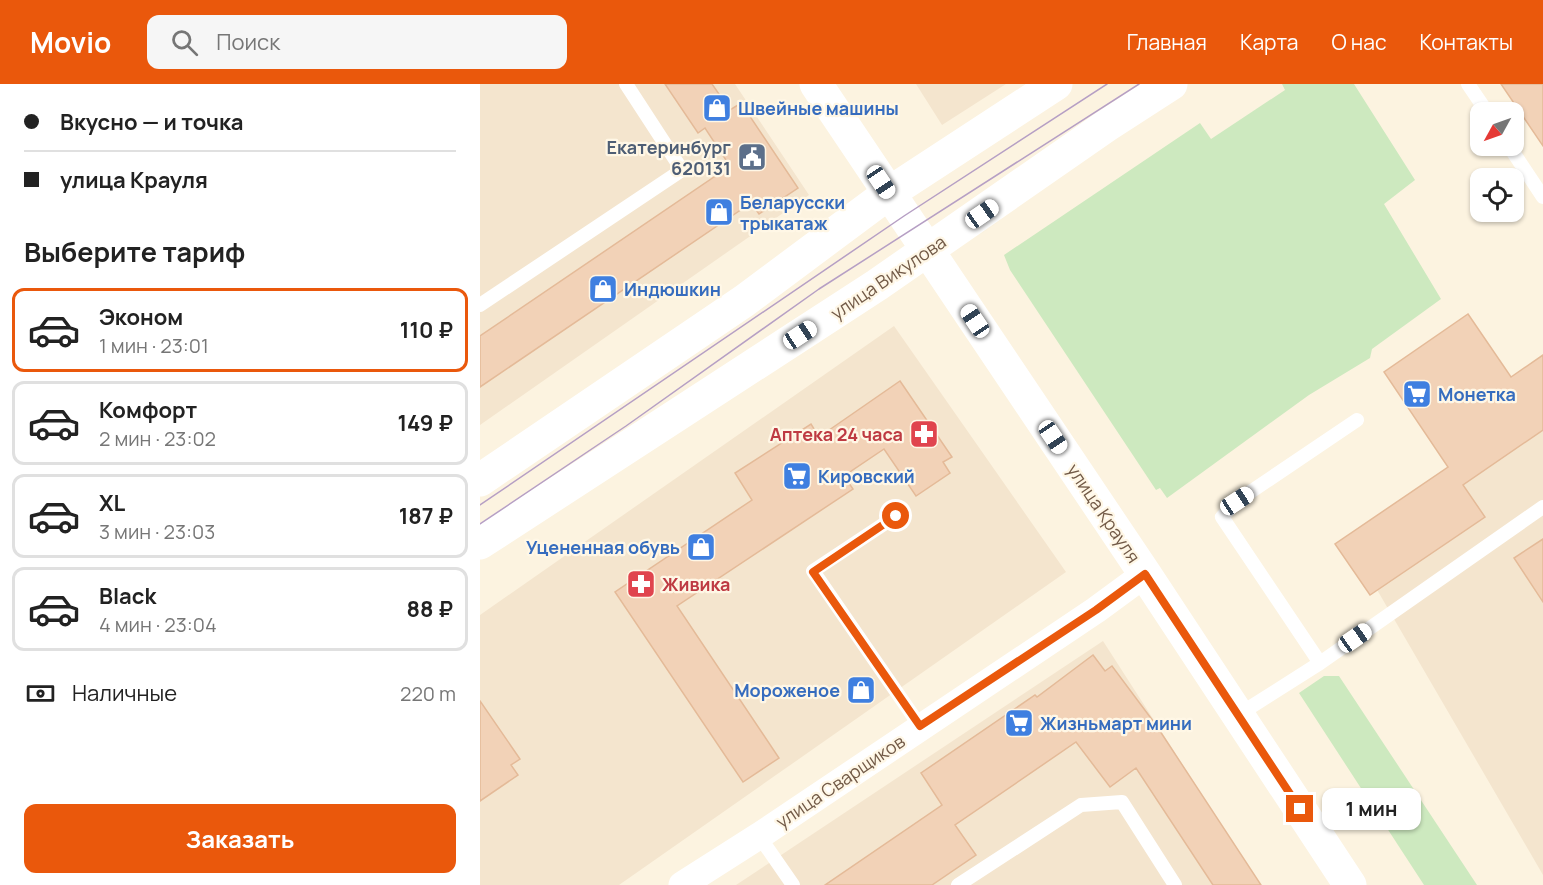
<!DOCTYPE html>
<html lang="ru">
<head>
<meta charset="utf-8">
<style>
  :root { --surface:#fff; --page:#f6f6f6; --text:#222; --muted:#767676; --line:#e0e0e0; --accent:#ea580c }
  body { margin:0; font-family:Manrope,sans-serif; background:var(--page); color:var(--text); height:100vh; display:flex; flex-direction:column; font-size:22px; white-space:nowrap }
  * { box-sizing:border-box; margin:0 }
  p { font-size:20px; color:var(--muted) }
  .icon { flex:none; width:33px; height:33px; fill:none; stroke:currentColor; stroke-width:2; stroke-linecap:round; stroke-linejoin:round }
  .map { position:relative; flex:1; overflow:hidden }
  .sheet { display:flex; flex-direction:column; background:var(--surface); width:480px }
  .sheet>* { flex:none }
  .hud { display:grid; align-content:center; height:132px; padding:0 24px; background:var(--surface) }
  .needle { width:39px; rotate:230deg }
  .tools { position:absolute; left:990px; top:18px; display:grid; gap:12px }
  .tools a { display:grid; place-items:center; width:54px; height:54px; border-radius:12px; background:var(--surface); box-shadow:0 2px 4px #0004; font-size:30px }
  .end { position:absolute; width:27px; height:27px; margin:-14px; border:8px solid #ea580c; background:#fff; box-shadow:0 0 0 3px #fff }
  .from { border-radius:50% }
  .bubble { position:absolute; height:42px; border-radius:12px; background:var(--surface); box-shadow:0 2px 4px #0004; font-size:20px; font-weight:700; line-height:42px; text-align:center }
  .car { position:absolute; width:18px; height:36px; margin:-18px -9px; border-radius:8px; box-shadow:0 0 4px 2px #0007; background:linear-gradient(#fff 24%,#345 0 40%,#fff 0 76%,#345 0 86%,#fff 0) }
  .hud b { display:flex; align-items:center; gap:21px; height:57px; font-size:22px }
  .hud b+b { border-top:2px solid var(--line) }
  .hud i { width:15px; height:15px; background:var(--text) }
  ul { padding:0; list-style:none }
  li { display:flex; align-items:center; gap:18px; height:84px; margin:0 12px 9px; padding:0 12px; border:3px solid var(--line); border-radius:12px }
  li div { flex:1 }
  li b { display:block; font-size:22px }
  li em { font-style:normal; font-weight:700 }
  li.selected { border-color:var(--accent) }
  li>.icon { width:54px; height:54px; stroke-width:1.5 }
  h2 { padding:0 24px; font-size:27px; line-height:72px }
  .pay { display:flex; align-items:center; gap:15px; height:66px; padding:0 24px; font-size:22px }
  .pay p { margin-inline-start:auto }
  .cta { display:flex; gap:12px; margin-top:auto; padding:12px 24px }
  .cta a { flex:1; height:69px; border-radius:12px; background:var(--accent); color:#fff; font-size:24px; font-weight:700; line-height:69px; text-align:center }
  header { display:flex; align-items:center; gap:36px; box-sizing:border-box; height:84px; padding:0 30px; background:var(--accent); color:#fff }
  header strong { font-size:28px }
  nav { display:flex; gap:33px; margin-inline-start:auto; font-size:21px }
  .search { width:420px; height:54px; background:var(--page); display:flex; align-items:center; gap:15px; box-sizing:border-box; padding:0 21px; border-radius:12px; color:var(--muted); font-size:22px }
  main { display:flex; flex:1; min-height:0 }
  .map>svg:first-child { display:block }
  .residential { fill:#f4e5ce }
  .green { fill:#cde9bf }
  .building { fill:#f2d2b7; stroke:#e4ba98; stroke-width:1.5 }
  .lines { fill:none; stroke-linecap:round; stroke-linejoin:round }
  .lane { stroke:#fff; stroke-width:14 }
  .street { stroke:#fff; stroke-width:27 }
  .secondary { stroke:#fff; stroke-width:33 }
  .tram { stroke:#b69fc4; stroke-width:1.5 }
  .route { stroke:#ea580c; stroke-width:8 }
  .labels { text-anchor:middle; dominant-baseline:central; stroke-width:4.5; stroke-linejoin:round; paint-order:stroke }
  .shop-label { font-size:18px; font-weight:bold; fill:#366cbe; stroke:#fff7e6; text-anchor:start }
  .service-label { font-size:18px; font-weight:bold; fill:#4e5e75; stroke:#fff7e6; text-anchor:end }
  .street-label { font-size:18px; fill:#725a47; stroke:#fff7e6 }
  .health-label { font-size:18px; font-weight:bold; fill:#be3a42; stroke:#fff7e6; text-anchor:end }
</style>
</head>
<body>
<header>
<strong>Movio</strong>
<div class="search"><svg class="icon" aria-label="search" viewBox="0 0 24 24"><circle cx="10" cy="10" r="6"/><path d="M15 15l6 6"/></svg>Поиск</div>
<nav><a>Главная</a><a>Карта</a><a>О нас</a><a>Контакты</a></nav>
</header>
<main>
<section class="sheet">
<div class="hud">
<b><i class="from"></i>Вкусно — и точка</b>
<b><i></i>улица Крауля</b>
</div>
<h2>Выберите тариф</h2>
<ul>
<li class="selected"><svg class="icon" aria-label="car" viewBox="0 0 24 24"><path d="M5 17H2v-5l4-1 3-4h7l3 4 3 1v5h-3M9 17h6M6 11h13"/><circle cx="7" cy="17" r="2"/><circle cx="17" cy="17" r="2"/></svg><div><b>Эконом</b><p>1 мин · 23:01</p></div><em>110 ₽</em></li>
<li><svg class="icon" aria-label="car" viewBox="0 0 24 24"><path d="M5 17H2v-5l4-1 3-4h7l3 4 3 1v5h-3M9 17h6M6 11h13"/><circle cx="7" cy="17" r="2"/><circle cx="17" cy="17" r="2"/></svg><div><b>Комфорт</b><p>2 мин · 23:02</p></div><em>149 ₽</em></li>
<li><svg class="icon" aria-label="car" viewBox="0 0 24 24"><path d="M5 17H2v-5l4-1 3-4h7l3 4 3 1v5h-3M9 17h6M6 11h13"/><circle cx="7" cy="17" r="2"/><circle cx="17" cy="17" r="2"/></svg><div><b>XL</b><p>3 мин · 23:03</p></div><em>187 ₽</em></li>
<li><svg class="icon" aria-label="car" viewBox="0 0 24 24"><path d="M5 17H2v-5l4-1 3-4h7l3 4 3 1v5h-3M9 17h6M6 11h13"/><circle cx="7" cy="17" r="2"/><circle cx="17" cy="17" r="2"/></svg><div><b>Black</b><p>4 мин · 23:04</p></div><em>88 ₽</em></li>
</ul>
<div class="pay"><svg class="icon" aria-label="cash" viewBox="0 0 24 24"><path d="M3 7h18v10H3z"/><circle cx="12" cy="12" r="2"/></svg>Наличные<p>220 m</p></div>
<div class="cta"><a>Заказать</a></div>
</section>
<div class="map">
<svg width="1063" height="801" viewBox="0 0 1063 801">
  <rect width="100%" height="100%" fill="#fcf3e0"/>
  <path class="residential" d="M0,0h255l74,111 -329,230z
    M436,0h90l-64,41z
    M414,242l172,246 -447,313h-139v-270z
    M1063,324v467l-174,-299 71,-86z
    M623,557l157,244h-524z"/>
  <path class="green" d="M802,0h72l61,96 -31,24 57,95 -69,50 -2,9 -61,37 -142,103 -7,-10 -4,2 -146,-220 -6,-15 196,-132 11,16 74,-49z
    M844,592h15l138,209h-53l-125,-192z"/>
  <path class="building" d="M185,0h47l18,26 11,-7 57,85 -39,26 -8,-11 -271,184v-51l250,-170 -25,-38 -7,5z
    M1021,0h42v62z
    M988,230l43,63 32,-22v75l-80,55 22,32 -115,78 -35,-51 113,-77 -64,-95z
    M420,297l52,76 -9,5 7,11 -34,23 -32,-47 -40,27 9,13 -176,117 102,152 -36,24 -128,-190 137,-92 -17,-27 76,-49 8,13z
    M1063,455v63l-29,-44z
    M613,571l12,16 7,-5 44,59 105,160h-48l-77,-117 -26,19 -34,-45 -121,83 21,30 -44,30h-107l117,-80 -21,-32 114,-78 2,2z
    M0,617l40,58 -9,6 7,10 -38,26z"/>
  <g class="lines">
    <path class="lane" d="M988,0l19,28
      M1029,62l34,51
      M0,221l202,-135 -56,-86
      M416,432l-83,55 107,155
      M840,579l-98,-146 15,-16 120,-81
      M758,631l82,-52 223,-156
      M279,752l34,49
      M478,801l123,-80 41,-3 53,83"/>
    <path class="street" d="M202,801l77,-49 337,-226 49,-36"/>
    <path class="secondary" d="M336,0l329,490 205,311
      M0,396l264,-179 145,-108 167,-109
      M0,459l397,-258 229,-159 65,-42"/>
    <path class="tram" d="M0,421l424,-289 203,-132
      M0,440l146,-98 193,-137 320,-205"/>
  </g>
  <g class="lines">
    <path class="route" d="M416,432l-83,56 107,154 176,-116 49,-36 155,235"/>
  </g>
  <defs>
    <g id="shop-square" transform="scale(1.5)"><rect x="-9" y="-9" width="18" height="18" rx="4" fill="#3f7fe0" stroke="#fff7e6"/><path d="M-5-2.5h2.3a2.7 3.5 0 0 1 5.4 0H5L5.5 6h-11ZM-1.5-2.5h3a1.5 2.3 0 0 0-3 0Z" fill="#fff"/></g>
    <g id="civic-square" transform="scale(1.5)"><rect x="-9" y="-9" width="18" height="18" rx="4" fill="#5c6f8a" stroke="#fff7e6"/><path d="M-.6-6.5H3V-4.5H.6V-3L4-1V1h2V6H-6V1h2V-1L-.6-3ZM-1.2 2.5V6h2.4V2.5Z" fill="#fff"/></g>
    <g id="supermarket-square" transform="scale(1.5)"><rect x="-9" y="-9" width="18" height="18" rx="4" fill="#3f7fe0" stroke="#fff7e6"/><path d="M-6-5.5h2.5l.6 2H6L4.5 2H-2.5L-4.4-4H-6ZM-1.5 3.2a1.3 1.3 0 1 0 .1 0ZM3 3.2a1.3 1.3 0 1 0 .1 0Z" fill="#fff"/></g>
    <g id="pharmacy-square" transform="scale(1.5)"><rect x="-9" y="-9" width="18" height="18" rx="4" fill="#e0444e" stroke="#fff7e6"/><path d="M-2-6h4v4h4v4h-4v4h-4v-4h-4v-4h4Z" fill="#fff"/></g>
  </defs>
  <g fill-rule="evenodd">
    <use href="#shop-square" x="237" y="24"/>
    <use href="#civic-square" x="272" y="73"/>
    <use href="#shop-square" x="239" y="128"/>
    <use href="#shop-square" x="123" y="205"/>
    <use href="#supermarket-square" x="937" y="310"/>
    <use href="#pharmacy-square" x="444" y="350"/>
    <use href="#supermarket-square" x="317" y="392"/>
    <use href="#shop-square" x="221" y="463"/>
    <use href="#pharmacy-square" x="161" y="500"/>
    <use href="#shop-square" x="381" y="606"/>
    <use href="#supermarket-square" x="539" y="639"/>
  </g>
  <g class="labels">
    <g class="shop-label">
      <text x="258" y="24">Швейные машины</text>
      <text x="260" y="118">Беларусски<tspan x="260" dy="21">трыкатаж</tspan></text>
      <text x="144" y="205">Индюшкин</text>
      <text x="958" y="310">Монетка</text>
      <text x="338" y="392">Кировский</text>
      <text x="200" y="463" text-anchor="end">Уцененная обувь</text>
      <text x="360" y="606" text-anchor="end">Мороженое</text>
      <text x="560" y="639">Жизньмарт мини</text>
    </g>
    <g class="service-label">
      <text x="251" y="63">Екатеринбург<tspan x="251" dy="21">620131</tspan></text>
    </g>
    <g class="street-label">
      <text transform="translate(408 193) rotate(-34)">улица Викулова</text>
      <text transform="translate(624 429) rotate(56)">улица Крауля</text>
      <text transform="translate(360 697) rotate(-34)">улица Сварщиков</text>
    </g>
    <g class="health-label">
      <text x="423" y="350">Аптека 24 часа</text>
      <text x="182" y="500" text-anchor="start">Живика</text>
    </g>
  </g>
</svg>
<div class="tools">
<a><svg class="needle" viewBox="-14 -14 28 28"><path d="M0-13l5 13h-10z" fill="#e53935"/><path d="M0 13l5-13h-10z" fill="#767676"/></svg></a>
<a><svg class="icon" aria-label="locate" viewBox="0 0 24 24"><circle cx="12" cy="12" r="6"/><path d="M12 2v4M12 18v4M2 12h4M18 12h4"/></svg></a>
</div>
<i class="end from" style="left:416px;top:432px"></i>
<i class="end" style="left:820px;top:725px"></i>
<div class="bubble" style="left:842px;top:704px;width:99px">1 мин</div>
<i class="car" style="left:401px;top:98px;rotate:146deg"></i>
<i class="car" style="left:502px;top:130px;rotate:55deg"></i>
<i class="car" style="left:495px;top:237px;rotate:326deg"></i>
<i class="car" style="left:320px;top:251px;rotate:57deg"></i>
<i class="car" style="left:573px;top:353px;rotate:146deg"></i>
<i class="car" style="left:757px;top:417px;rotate:57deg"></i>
<i class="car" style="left:875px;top:554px;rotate:55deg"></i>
</div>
</main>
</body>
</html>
